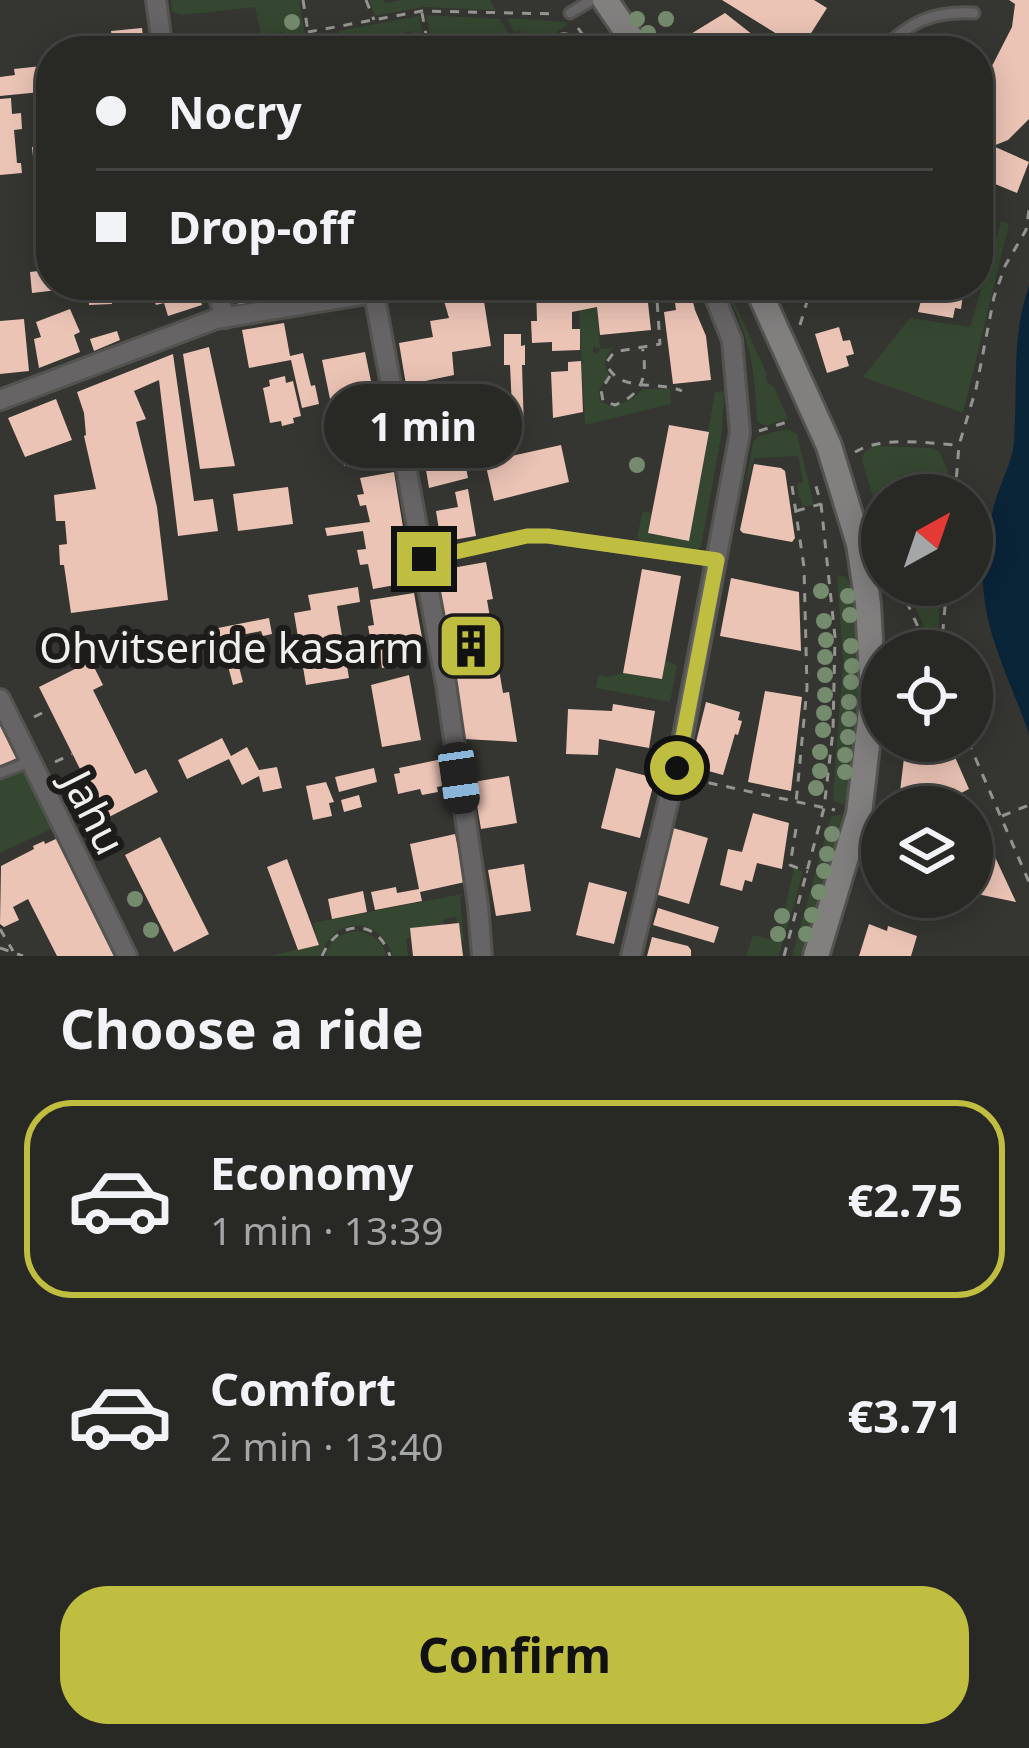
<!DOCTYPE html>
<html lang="en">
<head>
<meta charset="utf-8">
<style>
  :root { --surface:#282825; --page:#343432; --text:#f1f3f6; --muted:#a5a6a7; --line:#444442; --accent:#c0be40 }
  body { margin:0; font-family:"Noto Sans",sans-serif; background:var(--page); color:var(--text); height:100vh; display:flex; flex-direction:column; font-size:45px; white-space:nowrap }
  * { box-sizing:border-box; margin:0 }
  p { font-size:39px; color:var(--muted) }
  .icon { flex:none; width:66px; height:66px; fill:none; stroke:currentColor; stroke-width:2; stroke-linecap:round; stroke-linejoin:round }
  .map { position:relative; height:956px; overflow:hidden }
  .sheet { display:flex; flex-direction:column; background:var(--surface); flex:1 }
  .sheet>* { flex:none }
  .hud { position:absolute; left:36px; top:36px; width:957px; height:264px; border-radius:48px; box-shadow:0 6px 30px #0003,0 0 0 3px var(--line); display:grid; align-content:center; height:264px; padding:0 60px; background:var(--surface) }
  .needle { width:78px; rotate:40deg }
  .controls { position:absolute; left:861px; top:474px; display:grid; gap:24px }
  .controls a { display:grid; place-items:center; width:132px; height:132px; border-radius:50%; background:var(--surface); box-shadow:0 6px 30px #0003,0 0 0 3px var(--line); font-size:60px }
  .end { position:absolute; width:54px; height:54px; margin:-27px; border:15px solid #c0be40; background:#111; box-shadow:0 0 0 6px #111 }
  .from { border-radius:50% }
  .bubble { position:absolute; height:84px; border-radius:42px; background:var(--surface); box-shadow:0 6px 30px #0003,0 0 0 3px var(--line); font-size:39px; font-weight:700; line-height:84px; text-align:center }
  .car { position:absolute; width:36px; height:72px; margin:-36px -18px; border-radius:15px; box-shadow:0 0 9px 3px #0007; background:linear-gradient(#222 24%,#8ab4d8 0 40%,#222 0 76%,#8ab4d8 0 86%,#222 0) }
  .hud b { display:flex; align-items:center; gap:42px; height:114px; font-size:45px }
  .hud b+b { border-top:3px solid var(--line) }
  .hud i { width:30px; height:30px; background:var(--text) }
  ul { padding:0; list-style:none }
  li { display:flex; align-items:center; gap:36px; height:198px; margin:0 24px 18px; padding:0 36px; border:6px solid transparent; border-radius:48px }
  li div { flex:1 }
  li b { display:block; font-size:45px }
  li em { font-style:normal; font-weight:700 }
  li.selected { border-color:var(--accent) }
  li>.icon { width:108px; height:108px; stroke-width:1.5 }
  h2 { padding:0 60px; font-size:54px; line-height:144px }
  .primary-button { display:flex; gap:24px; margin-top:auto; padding:24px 60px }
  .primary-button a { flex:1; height:138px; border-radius:48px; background:var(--accent); color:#111; font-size:48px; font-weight:700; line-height:138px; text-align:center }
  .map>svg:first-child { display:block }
  .green { fill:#354730 }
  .water { fill:#0a2438 }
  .building { fill:#ecc4b6 }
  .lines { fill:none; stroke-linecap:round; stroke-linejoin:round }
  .lane-casing { stroke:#53534f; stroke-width:15 }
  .street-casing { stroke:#53534f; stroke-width:24 }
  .secondary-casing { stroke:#53534f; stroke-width:30 }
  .path { stroke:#949491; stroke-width:3; stroke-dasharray:9 9; stroke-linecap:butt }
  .lane { stroke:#676465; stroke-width:9 }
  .street { stroke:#676465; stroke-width:18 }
  .secondary { stroke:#827f7f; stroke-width:24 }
  .tree { fill:#758b6e }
  .route { stroke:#c0be40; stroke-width:15 }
  .labels { text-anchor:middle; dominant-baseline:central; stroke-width:12; stroke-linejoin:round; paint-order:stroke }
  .poi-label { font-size:42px; fill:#efefec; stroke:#1d1c1b; text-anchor:end }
  .street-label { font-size:42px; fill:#efefec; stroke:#1d1c1b }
</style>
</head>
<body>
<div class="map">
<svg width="1029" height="956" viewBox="0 0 1029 956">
  <rect width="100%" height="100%" fill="#353531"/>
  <path class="green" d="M171,0h128l9,51h-25l-2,-12h4l-2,-7 -22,4 -6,-29 -72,8 -11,-3z
    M369,0h14l2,3 17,-3h88l5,10 -72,-3 -48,9z
    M426,15l74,4 13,23 -37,9h-43z
    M419,16l7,35h-10l-4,-20 -71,14 -3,-14z
    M507,18l58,4 2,3 -36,24 -11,-19 -6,2z
    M1001,221l8,3 -46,189 -100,-36 47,-59 60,9z
    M723,285h3l41,89 -2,2 3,7 6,4 14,32 -23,7 -8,-5c-3,-61 -7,-81 -34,-136z
    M597,307l3,41 -7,-1v5l4,2 3,-5 15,-1c-12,6 -11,16 -6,28l-10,13 1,12 13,6 19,-8 11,-10h27l1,15 -86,21 -6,-114 1,-2z
    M725,391l-4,46 -20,110 -8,5 -52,-10 -4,-6 6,-25 9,2 -3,20 40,7 26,-148z
    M787,429l10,5 17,71 -11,2 -2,-9h-2l-2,-14 6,-2 -5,-26 -44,2 -9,33 8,-49 6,-6z
    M874,446l56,2 9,3 9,20 -2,24h-64v30l-20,-64 2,-9z
    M837,575l9,2c8,11 8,23 10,36 10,68 2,126 -12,192l-10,-4 -1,-5 10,-135z
    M905,585h36l-4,66h-2z
    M665,660l12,6 -7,36 -74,-14 2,-13 9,2 16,-4 38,6z
    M23,772l30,56 -53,25v-72z
    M837,815h5l-16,75 -21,66h-13l39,-139z
    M794,868l9,4 -24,84h-33l7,-21 25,6z
    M462,894l-2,5 4,42h-3l-5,-24 -13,2v6l-33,3 1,9 -5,2 2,17h-15c-14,-41 -59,-40 -73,0h-51l50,-11 -6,-22z
    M357,931c16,2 25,10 30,25h-62c5,-16 16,-24 32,-25z"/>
  <path class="water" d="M1029,286v448c-23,-67 -58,-122 -42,-195 3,-18 7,-37 14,-54 5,-15 12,-27 13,-44 4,-52 -3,-105 15,-155z"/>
  <path class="building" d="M722,0h92l13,8 -26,41z
    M1009,0h20v119l-21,21 -15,6 36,16 -12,31 -39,-16v-92l15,-21 19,-37 3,-23z
    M725,13l28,22 25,16h-98l-4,-8z
    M142,28l3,23h-41l-1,-8 10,-1 -2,-11z
    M269,34l3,17h-64l-1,-5z
    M412,38l4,13h-43v-2l10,-2v-4l5,-1 1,4 18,-4v-3z
    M51,65v26l-51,5v-19l15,-2 -1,-6z
    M11,98l1,16 9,-1 1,16 -8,1 3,33h4l1,10 -22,2v-76z
    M51,145v38l-15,2 -4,-38z
    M978,221l18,4 -5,27 -13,-2z
    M51,235v50h24l1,3 -44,5 -2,-21 8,-1 -1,-15 11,-1 -5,-19z
    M88,285h23l1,19 -23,1z
    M149,285h46l7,20 -34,11 -4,-13 -8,2z
    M547,285h99l5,45 -51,5 -3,-28 -25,5v17h8v21l-28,1v-9l-20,1 -1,-22h6l-1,-35z
    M925,285h32l-1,8 7,1 -2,15 -6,-1 -2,10 -35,-6z
    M689,286l6,24 11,26 5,44 -38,4 -9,-72 12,-2 -3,-22z
    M483,295l8,51 -39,6 2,23 -48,10 -7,-42 34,-6 -3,-16 19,-3 -5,-17z
    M70,309l10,23 -6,3 6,17 -41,16 -5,-29 7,-2 -5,-15z
    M24,319l5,52 -29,3v-53z
    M284,323l6,33 13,-3 8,33 4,-1 4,19 -17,4 -11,-48 -42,8 -7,-38z
    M839,327l4,14 7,-1 4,14 -8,2 3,10 -22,7 -12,-39z
    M117,331l3,9 -26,11 -4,-12z
    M504,334h17v12l4,-1v20h-3l2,65h-11l-3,-65h-6z
    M209,347l26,119 -35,3 -17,-115z
    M365,352l8,39 -43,8 -8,-39z
    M173,354l21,147 19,-2 5,32 -40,5 -19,-156 -25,11 12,28 -10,3 21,85 11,93 -97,13 -7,-48h-4l-1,-20 8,-1 -2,-23h-9l-2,-26 42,-6 -12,-53 2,-1 -2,-22 -7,-21z
    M581,361l2,51 -30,6 -2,-46 17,-1v-9z
    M285,376l1,7 7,-2 8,35 -8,2 1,5 -12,3 -1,-5 -11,2 -7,-35 7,-2 -1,-6z
    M56,399l16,41 -47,17 -17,-39z
    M463,402l6,34 -52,8 -6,-34z
    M384,413l7,45 -47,8 -8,-46z
    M669,425l40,7 -20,109 -41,-8z
    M561,445l8,37 -75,19 -9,-39z
    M442,455l1,6 21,-4 4,21 -39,10 -5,-30z
    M754,464l27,4 4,3 10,67 -3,4 -49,-9 -3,-3z
    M394,472l18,110 -39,7 -5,-25 -8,1 -3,-15 9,-1 -3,-18 -36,5 -2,-8 45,-6 -4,-17 -6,1 -3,-11 7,-1 -4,-16z
    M288,487l5,37 -55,7 -5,-37z
    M468,489l8,47 -35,6 -5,-31 22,-4 -3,-15z
    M486,562l7,37 -6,1 16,93 6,-1 8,50 -53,-3 -29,-168z
    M642,569l39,7 -19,103 -39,-6z
    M731,578l68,14 2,59 -81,-15z
    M358,587l2,15 -23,4 12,72 -43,7 -12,-72 17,-3 -3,-15z
    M414,593l12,67 -44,8 -4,-26 -7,1 -3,-17 6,-1 -4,-25z
    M269,618l3,16 -9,2 -2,-5 -30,6 12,45 -10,3 -15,-57z
    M91,661l12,24 -10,5 42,84 11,-5 12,23 -53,27 -66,-132z
    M409,675l12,65 -39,7 -11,-62z
    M765,691l37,6 -11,94 -43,-9z
    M706,702l34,10 -2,8 4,1 -4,14 -3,-1 -12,41 -33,-9z
    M613,704l42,7 -6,37 -50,-9 -1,16 -32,-1 2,-45 44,2z
    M0,724l17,34 -17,8z
    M222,738l9,18 16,-9 12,23 18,-3 5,21 -19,4 -4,-16 -17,9 -13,-26 -42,20 -9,-19z
    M906,741h42l21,48 -35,18 -35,-7z
    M442,759l5,26 -10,2 1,5 -16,3 -2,-6 -22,5 -4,-20 6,-1 -1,-5z
    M374,768l3,14 -38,10 -4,-15z
    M616,768l39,10 -15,60 -39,-10z
    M509,776l8,47 -36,6 -8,-47z
    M326,782l8,20 -5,1 3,13 -19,4 -7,-34z
    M359,795l3,12 -18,5 -3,-12z
    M753,813l36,10 -7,46 -25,-6 -5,19 -7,-2 -3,11 -22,-6 8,-36 14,3z
    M673,828l35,10 -19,66 -34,-10z
    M455,834l10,48 -45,10 2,9 -47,9 -4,-18 25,-5 1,6 22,-4 -9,-45z
    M160,837l49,97 -35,18 -49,-97z
    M58,838l10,19 49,99h-60l-29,-57 -15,8 6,13 -15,7 -4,-3 1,-58 33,-17 -1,-3 11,-5 1,3z
    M972,840l17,4 27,58 -44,-9z
    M287,859l32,86 -21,5 -31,-83z
    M524,864l7,47 -35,5 -8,-46z
    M589,882l38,10 -13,52 -38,-9z
    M363,891l4,21 -35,7 -4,-20z
    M658,908l61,19 -5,16 -61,-18z
    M459,923l4,33h-50l-3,-28z
    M869,924l18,7 1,-5 29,10 -6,20h-52z
    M652,937l36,9 3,4v6h-44z"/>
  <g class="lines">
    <g class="lane-casing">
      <path id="lane" d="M570,13l22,-13
        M880,51c31,-29 51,-40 94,-38
        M423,559l104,-23h21l169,24
        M0,773l29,-11"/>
    </g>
    <g class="street-casing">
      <path id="street" d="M156,0l7,51
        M215,285l10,33
        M374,293l72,391 32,221 4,51
        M0,400l216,-81 205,-34
        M0,699l127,257
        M631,956l48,-199 61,-324 -8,-93 -22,-55"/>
    </g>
    <g class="secondary-casing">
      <path id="secondary" d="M605,0l35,51
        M756,285l73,161 30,98 9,60 5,90 -14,120 -43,142"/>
    </g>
    <path class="path" d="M303,0l8,51
      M366,0l8,20
      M422,13l7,38
      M578,28l16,23
      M308,32l114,-21 135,3
      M582,35l3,16
      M656,285l4,59 -46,8 -8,11c12,31 52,17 76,28
      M440,289l21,-4
      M800,325l12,-40
      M610,376l-9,14 2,11 12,4c29,-11 33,-31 27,-59
      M759,431l31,-10
      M855,452c27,-16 71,-9 102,-7
      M792,486l12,81 3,121 -11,115
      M955,495l4,-50 17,-56 18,-92 11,-31 21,-36 3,-20
      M796,511l25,-7
      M899,585l30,66
      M941,651l6,-66
      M34,717l16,-8
      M968,741l61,141
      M55,762l17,-8
      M691,779l144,31
      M78,806l17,-8
      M1002,816l27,-11
      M796,829l-6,36 18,7
      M0,929l13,22
      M0,948l23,8
      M322,956c15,-36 55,-39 68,0
      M784,956l40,-148 9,-77 2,-94 -14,-133 -7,-25"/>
    <use href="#lane" class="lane"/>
    <use href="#street" class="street"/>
    <use href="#secondary" class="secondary"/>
  </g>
  <g class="tree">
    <circle cx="637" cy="19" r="8"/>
    <circle cx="666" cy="19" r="8"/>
    <circle cx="292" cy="22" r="8"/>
    <circle cx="648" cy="33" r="8"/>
    <circle cx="564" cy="40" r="8"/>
    <circle cx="258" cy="294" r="8"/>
    <circle cx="241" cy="296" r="8"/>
    <circle cx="637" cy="465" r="8"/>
    <circle cx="821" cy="591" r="8"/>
    <circle cx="848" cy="596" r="8"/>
    <circle cx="850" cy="615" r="8"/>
    <circle cx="824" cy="621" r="8"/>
    <circle cx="826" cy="640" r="8"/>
    <circle cx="851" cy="646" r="8"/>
    <circle cx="825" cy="657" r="8"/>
    <circle cx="852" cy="666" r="8"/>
    <circle cx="825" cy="675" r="8"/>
    <circle cx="851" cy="682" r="8"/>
    <circle cx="825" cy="695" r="8"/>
    <circle cx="849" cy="702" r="8"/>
    <circle cx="824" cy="713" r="8"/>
    <circle cx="849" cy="719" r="8"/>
    <circle cx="823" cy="730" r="8"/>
    <circle cx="848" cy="737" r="8"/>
    <circle cx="820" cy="752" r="8"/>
    <circle cx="845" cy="755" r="8"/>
    <circle cx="820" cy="771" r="8"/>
    <circle cx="845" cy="772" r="8"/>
    <circle cx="816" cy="788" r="8"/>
    <circle cx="832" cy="834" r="8"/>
    <circle cx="827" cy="854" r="8"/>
    <circle cx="824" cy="871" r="8"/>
    <circle cx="819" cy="892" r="8"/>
    <circle cx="135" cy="899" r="8"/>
    <circle cx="812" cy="915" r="8"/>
    <circle cx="782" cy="916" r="8"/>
    <circle cx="151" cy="930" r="8"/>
    <circle cx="778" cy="934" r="8"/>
    <circle cx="806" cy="934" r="8"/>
  </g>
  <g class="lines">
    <path class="route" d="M424,559l103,-23h21l169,24 -40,208"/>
  </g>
  <defs>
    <g id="building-square" transform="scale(3.45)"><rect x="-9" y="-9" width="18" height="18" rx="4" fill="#c0be40" stroke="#1d1c1b"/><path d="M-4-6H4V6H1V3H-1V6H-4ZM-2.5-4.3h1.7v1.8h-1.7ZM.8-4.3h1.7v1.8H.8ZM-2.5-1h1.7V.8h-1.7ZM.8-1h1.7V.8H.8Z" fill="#111"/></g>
  </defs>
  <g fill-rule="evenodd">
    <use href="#building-square" x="471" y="646"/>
  </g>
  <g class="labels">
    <g class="poi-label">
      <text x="424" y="646">Ohvitseride kasarm</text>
    </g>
    <g class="street-label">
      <text transform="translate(95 812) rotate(63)">Jahu</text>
    </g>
  </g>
</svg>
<div class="controls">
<a><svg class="needle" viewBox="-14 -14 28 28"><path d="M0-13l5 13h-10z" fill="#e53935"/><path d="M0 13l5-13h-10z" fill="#a5a6a7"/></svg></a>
<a><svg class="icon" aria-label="locate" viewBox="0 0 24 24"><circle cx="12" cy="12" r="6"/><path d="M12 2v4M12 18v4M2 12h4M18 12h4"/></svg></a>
<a><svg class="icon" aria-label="layers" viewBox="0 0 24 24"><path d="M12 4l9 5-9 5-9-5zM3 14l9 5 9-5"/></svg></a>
</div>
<i class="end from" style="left:677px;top:768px"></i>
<i class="end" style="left:424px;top:559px"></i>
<div class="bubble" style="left:324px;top:384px;width:198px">1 min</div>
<i class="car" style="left:459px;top:778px;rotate:172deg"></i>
<div class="hud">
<b><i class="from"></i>Nocry</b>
<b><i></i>Drop-off</b>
</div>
</div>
<section class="sheet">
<h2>Choose a ride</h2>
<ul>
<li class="selected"><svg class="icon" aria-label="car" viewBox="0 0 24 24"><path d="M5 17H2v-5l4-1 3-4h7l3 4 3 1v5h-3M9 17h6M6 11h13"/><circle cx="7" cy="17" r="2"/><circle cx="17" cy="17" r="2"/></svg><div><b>Economy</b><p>1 min · 13:39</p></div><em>€2.75</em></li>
<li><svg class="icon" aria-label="car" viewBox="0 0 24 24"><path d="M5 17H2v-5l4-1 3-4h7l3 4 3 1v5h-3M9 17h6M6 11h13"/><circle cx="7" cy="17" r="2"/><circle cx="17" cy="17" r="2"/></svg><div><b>Comfort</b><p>2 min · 13:40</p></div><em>€3.71</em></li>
</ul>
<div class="primary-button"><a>Confirm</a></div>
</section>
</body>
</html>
